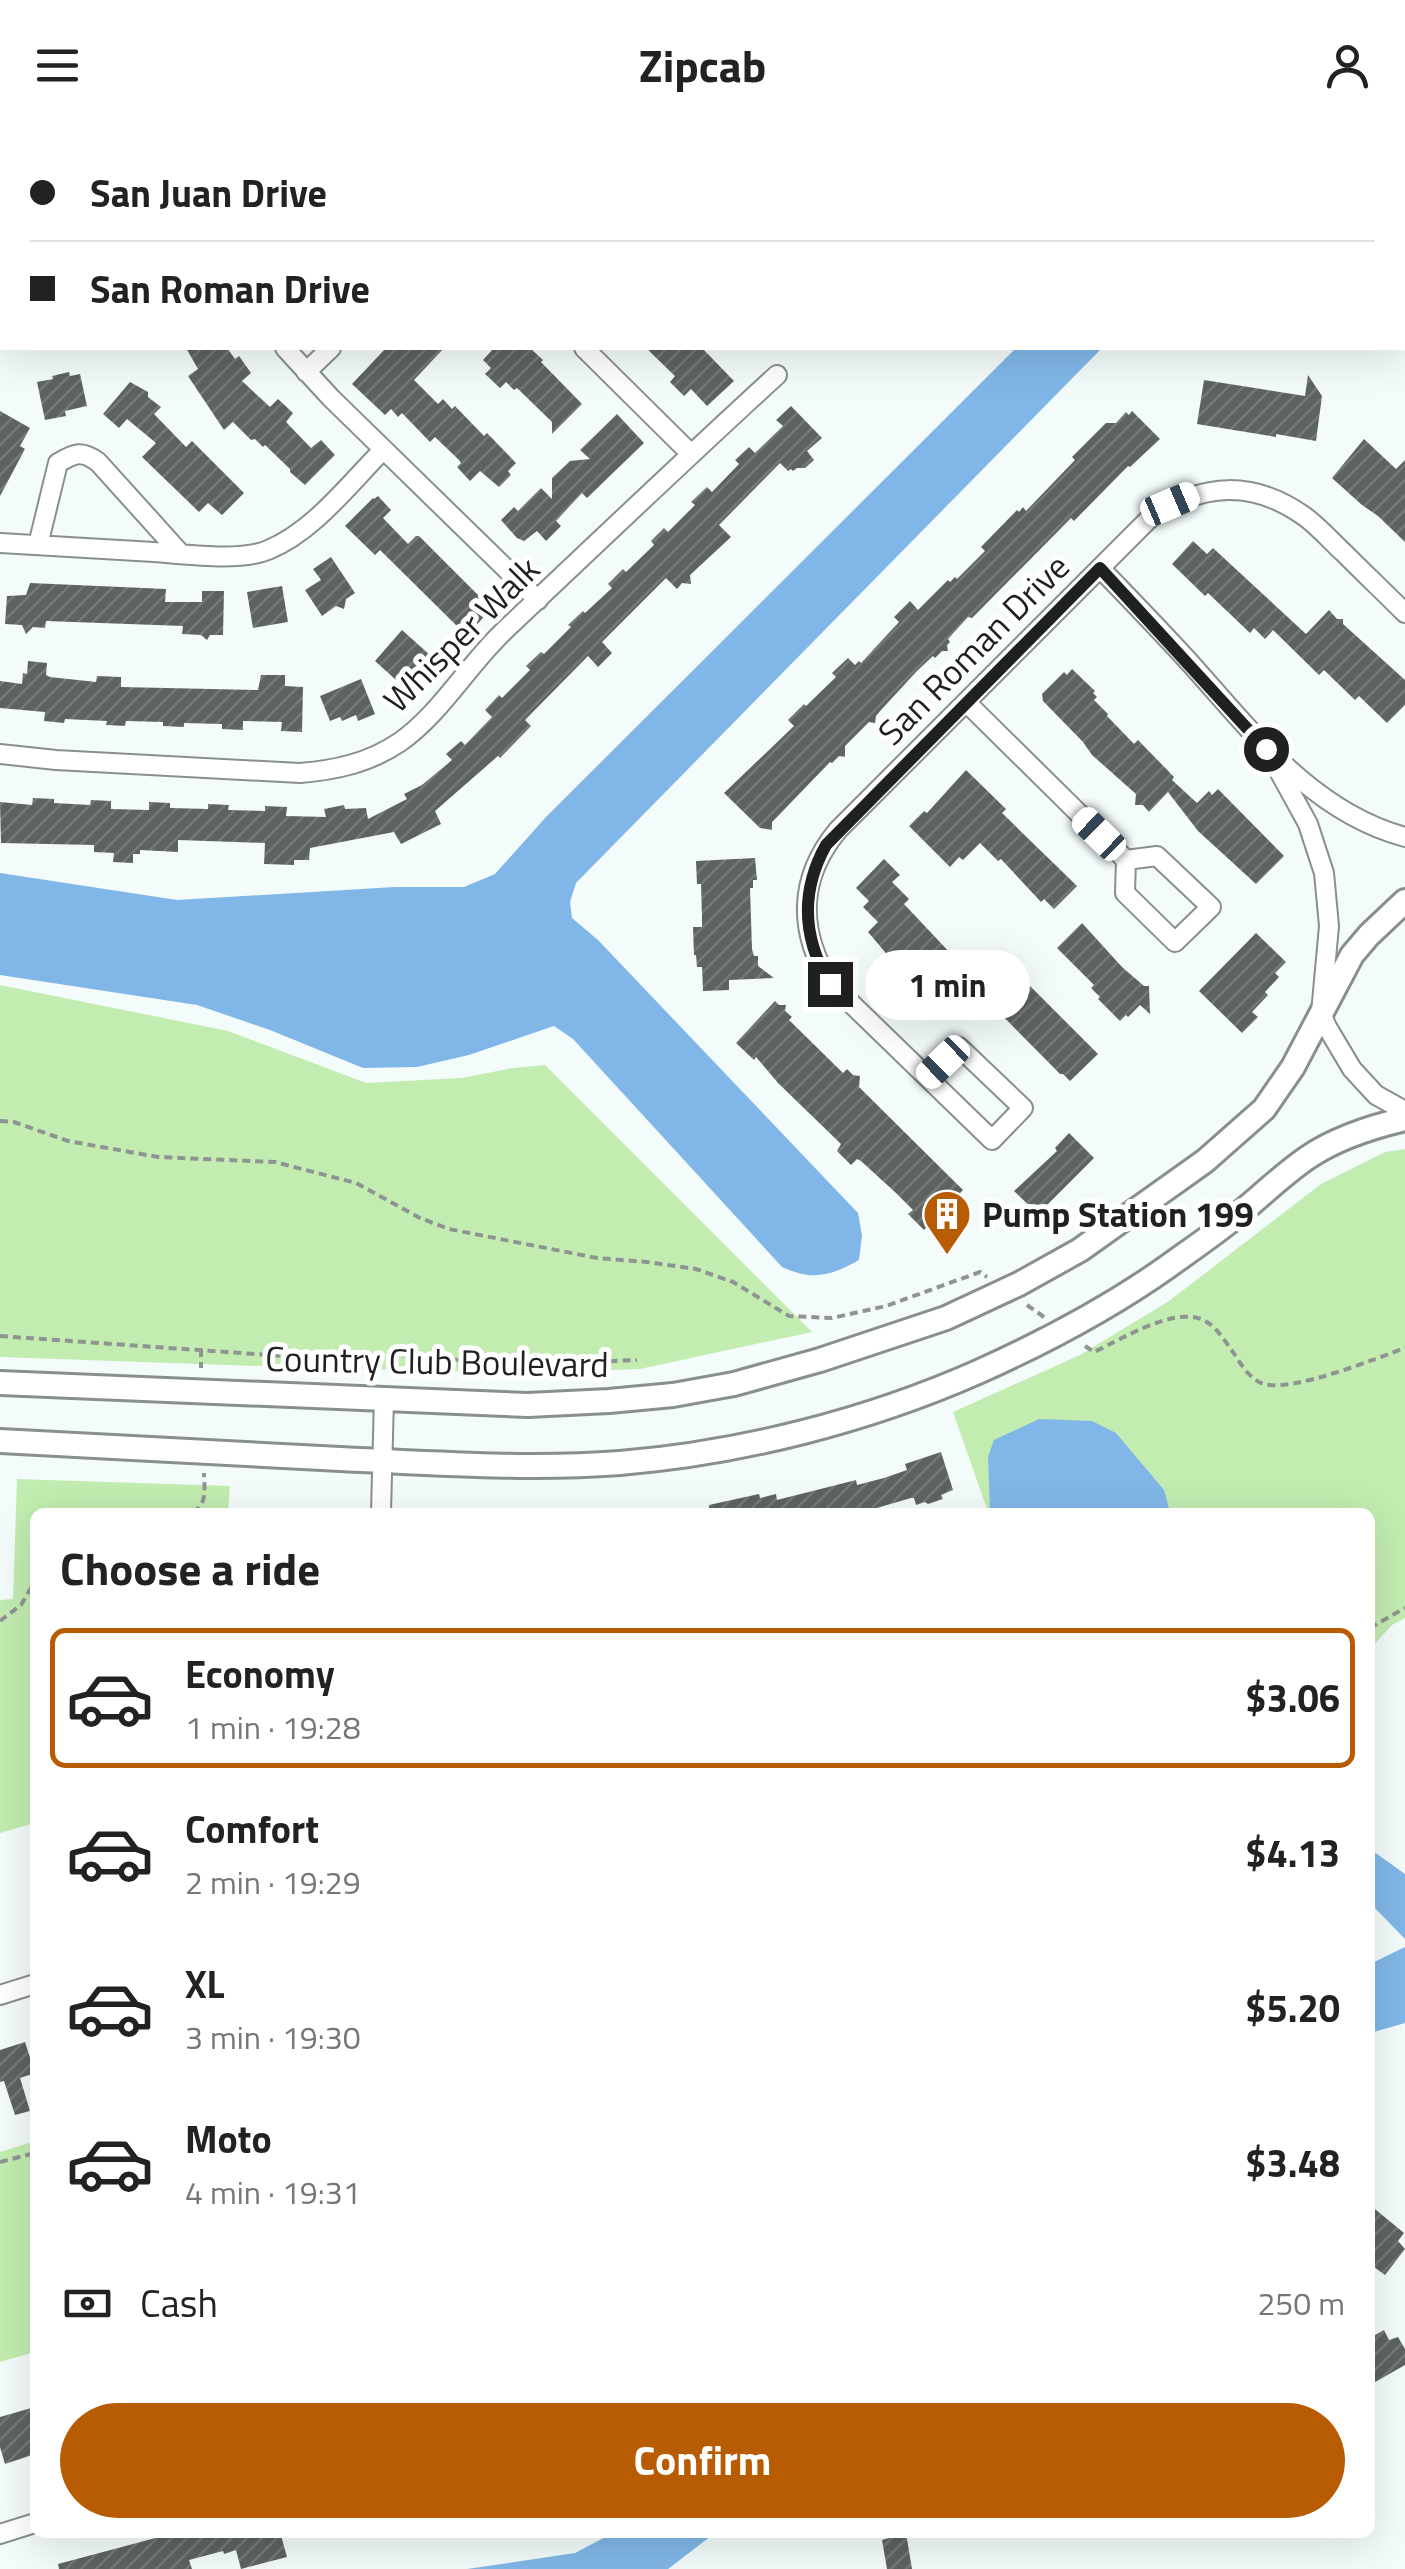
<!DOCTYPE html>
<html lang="en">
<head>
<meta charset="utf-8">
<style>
  :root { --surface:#fff; --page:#f6f6f6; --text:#222; --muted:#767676; --line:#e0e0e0; --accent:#b85c03 }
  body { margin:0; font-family:"Titillium Web",sans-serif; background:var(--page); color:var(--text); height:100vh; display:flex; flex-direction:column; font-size:38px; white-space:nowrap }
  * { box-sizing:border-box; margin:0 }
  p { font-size:32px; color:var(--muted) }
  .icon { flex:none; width:55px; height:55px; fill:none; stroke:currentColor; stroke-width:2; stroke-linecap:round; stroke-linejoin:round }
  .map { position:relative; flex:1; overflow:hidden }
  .sheet { position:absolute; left:30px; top:1378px; width:1345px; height:1030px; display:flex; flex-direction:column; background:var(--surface); border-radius:15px; box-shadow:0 10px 40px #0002 }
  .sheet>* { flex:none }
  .hud { position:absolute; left:0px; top:0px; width:1405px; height:220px; box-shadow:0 10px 40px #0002; display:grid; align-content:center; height:220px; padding:0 30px; background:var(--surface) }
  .end { position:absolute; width:45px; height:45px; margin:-22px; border:12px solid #1e2120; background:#fff; box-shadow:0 0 0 5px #fff }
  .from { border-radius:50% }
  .bubble { position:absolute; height:70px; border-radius:35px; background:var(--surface); box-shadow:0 10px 40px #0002; font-size:32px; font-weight:700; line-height:70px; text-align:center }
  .car { position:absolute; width:30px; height:60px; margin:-30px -15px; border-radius:12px; box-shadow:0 0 8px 2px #0007; background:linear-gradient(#fff 24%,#345 0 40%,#fff 0 76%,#345 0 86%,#fff 0) }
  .hud b { display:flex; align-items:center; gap:35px; height:95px; font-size:38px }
  .hud b+b { border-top:2px solid var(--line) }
  .hud i { width:25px; height:25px; background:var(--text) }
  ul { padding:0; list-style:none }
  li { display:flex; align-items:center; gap:30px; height:140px; margin:0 20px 15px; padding:0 10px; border:5px solid transparent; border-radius:15px }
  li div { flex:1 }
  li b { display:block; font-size:38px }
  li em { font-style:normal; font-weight:700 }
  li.on { border-color:var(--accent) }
  li>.icon { width:90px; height:90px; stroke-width:1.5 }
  h2 { padding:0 30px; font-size:45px; line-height:120px }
  .pay { display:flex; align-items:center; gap:25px; height:110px; padding:0 30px; font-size:38px }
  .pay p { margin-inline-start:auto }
  .action { display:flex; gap:20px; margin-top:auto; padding:20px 30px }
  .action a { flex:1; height:115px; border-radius:60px; background:var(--accent); color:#fff; font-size:40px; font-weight:700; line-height:115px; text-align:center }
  header { display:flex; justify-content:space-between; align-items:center; height:130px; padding:0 30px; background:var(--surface); font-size:45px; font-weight:700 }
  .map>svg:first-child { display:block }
  .green { fill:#c2ecb0 }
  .water { fill:#80b7e8 }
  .building { fill:url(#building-hatch) }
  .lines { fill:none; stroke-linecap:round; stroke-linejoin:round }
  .service-casing { stroke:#888f8e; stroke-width:14 }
  .minor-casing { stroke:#888f8e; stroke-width:22 }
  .tertiary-casing { stroke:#888f8e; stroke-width:28 }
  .primary-casing { stroke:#d6d7d7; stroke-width:35 }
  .path { stroke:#8f9493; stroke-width:4; stroke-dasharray:8 5; stroke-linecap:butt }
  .service { stroke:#fff; stroke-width:9 }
  .minor { stroke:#fff; stroke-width:18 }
  .tertiary { stroke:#fff; stroke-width:22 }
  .primary { stroke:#7fe1f8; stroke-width:30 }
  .route { stroke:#1e2120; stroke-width:12 }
  .labels { text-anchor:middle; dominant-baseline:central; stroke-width:10; stroke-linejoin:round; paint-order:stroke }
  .street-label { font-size:35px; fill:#1e2120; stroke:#fff }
  .poi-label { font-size:35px; font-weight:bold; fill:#1e2120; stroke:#fff; text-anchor:start }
</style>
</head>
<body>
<header><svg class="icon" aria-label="menu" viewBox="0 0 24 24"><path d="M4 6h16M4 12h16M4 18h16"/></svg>Zipcab<svg class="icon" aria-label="person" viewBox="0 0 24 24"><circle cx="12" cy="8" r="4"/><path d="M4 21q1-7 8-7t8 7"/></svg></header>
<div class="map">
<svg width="1405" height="2439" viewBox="0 0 1405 2439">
  <defs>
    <pattern id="building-hatch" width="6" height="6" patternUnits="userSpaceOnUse" patternTransform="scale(2.5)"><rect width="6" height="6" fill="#5d6360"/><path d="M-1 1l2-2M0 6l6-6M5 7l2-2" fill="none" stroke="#757977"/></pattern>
  </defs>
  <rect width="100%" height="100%" fill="#f4fcfb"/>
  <path class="green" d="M0,855l228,46 138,52 96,-5 51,-10 32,-3 267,267 -172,37 -111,4 -213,-5 -316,-11z
    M1405,1019v469l-13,7 -22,24v-137h-382l-35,-100 127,-57 89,-54 152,-117 64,-32z
    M17,1349l213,7 -2,26h-193v311l-35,10v-233l13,-1z
    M35,2011v211l-35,10v-210z"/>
  <path class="water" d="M1016,218h86l-526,535 -6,19 2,16 26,22 260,273 4,22 -3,25c-28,16 -47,21 -77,7l-209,-228 -19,-13 -85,29 -52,12 -54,1 -93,-38 -73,-25 -197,-30v-102l177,27 218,-13h69l31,-13 51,-57z
    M1039,1289l53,2 24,12 48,57 6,22h-180l-2,-55 6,-17z
    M1370,1719l35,25v65l-35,-36z
    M1405,1817v76l-35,10v-69z
    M613,2403h102l-47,36h-201l108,-16z"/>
  <path class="building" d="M186,218h41l8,11 4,-3 12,17 -9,8 28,26 8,-8 15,14 -7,9 25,26 10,-8 14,15 -30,30 -15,-13v-3l-25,-24 -2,2 -8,-8 -4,1 -18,-18 -9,8 -36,-54 10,-7z
    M386,218h58l-30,32 24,24 5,-5 9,10 3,-3 29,30 3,-3 29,30 -8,8 3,4 -12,12 -19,-16 -10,10 -13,-14 4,-4 -2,-3 -24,-23 -5,5 -28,-29 -4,4 -7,-8 -6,6 -33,-31z
    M494,218h36l13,12 -2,2 41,42 -30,30v-12l-35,-34 -3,2 -8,-8 -6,6 -15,-14 6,-6 -8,-8z
    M646,218h56l32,33 -27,25 -16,-17 -7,7 -14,-14 5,-6z
    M69,242l1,4 10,-2 7,32 -22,5 1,5 -21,4 -8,-38 16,-3 -1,-3z
    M1308,245l14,21 -6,45 -40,-7v3l-79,-13 7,-44 101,16z
    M130,252l18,10v5l13,10 -7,7 32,33 6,-6 52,52 -22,22 -14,-12 -9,9 -57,-55 14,-14 -29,-24 -8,9 -16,-14z
    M791,276l31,32 -15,13 7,9 -9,8h-8l-4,3 -2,-2 -3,2 -8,-8 -61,62 12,12 -41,38 1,9 -9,-1 -5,6 -11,-11 -64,64 10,11 -14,14 -10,-11 -63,64 6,6 -31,32 -2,-2 -63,55 6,13 -40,20 -7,-12 -84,16 -1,12h-15v5l-30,-1 1,-21 -87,-3v12l-38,-2v4h-7v9l-20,-1 1,-9 -20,-1v-7l-93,-2 -1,-41 32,3 1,-7 21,1v4l36,2 1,-5 20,1v8l38,1v-8l21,1v5l38,1v-5l21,1 -1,5 37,1v-5l22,1 -1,9 40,1 -2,-8 20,-4 1,4 21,-1 2,11 39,-20 -3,-5 18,-9 30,-25 -6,-6 15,-13 4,4 27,-28 -7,-7 14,-15 3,3 28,-28 -4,-4 15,-14 3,2 27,-27 -3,-2 15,-14 2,2 27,-25 -4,-4 15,-15 3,3 28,-27 -3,-4 13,-13 4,4 27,-27 -4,-3 16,-15 5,5 27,-28 -4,-4 14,-13 6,6 28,-27 -7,-6z
    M0,281l30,17 -10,18 5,3 -25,47z
    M1132,281l28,28 -30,28 -2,-1 -54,55 -3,-3 -88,89 -11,11 -4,-1 -20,22 2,3 -3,3 1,6h-6l-7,7 -2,-2 -16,15 -36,39 -5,6 -1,7 -6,-1 -24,24v11l-6,-1 -7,7 -2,-1 -52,54 -6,6v8l-12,-2 -36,-35 70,-67 -6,-6 16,-16 2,2 30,-29 -4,-4 16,-15 7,7 4,-4 2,2 38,-41 -5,-5 16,-16 8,9 30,-30 2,2 5,-5 2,2 28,-28 -4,-4 36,-37 2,2 4,-5 3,4 49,-51 -3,-3 34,-34h10l10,-11 3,3z
    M617,284l27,29 -57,55 -5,-5 -26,28 5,5 -15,15 -9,-10 -13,10 -7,-3 -16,-18 13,-13 4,4 23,-23 11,11v-21l18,-17 20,-2 -10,-9z
    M1364,309l32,30 9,-9v82l-27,-26 -16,-11 -30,-27z
    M378,366l13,14 -8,8 25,26 8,-8h3l63,63 -2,2 10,9 -18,20 -7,-6 -5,5 -80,-79 -5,5 -30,-29 28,-28 1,1z
    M1193,411l14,13 6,-6 93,86 23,-24 8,9h6v5l62,56v25l-18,18 -28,-27 -4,4 -31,-30 -5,5 -46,-45 -8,9 -11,-11 -4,5 -42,-40 -3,3 -33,-32z
    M331,427l24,36 -9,6 -2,10 -8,-3 -14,10 -17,-26 16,-10 -8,-11z
    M30,453l136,6 -1,13h37v-11h22l-1,44h-13l-3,5 -6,-5 -19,-1 1,-8 -137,-5 -1,7 -12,-1 -7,7 -4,-9 -17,-1 2,-28 19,-1z
    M282,456l6,36 -35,6 -6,-36z
    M402,500l29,26 -14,15 -3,-2 -7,8 -4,-4 -7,7 -21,-19z
    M28,531l19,2 -1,12 4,2 46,5 1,-6 24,1v10l137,3 3,-15h24v11l18,1 -1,45 -21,-1 1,-9 -39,-1v9l-21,-1v-5l-38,-1v4l-21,-1v-4l-37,-1 -1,5 -19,-1 1,-4 -42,-2 -1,4 -20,-2 1,-9 -45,-4v-27l22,3 1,-11 4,1z
    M1072,539l23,22 -2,2 4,4 -3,3 14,14 -1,2 27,28 4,-4 36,37 -2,3 25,23 12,-12 3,4 6,-6 66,67 -28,28 -58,-53 -30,-39 -19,20 -6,-7h-8l1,-11 -44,-39 -9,-13 -40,-41 -1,-7 22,-22 3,3z
    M361,549l14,35 -17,7 -2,-6 -14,6 -2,-4 -10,4 -10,-25z
    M966,640l40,39 -4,4 75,73 -23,23 -10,-10 -3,3 -40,-43 -3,2 -18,-18 -17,17 -4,-3 -9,10 -41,-41 15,-15 3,2z
    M755,728l2,22h-4v8h-3l2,61 2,7h4v10l16,12 -45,2v10l-26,1 -1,-24h-5l-1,-12h-2l-1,-28h9v-11l-1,-32h-4l-1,-23z
    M884,729l16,16 -8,7 17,17 -5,5 65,69 -39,39 -16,-16 4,-3 -27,-26 2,-3 -5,-5 2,-1 -22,-26 10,-10 -15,-15 6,-6 -13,-13z
    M1082,793l40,44 22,19h5l1,28 -10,-9 -12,12 -2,-2 -6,6 -22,-22 2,-2 -9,-9 3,-3 -37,-37z
    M1256,803l30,29 -11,11 4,4 -14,15 3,3 -16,17 6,5 -16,16 -43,-42z
    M1009,843l11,11 3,-3 6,4 69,69 -28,27 -7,-7h-3l-75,-76z
    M775,871l4,4h7l-1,6 7,6 -3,3 54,53 4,-4 6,6 7,1 -1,11 104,103 -39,40 -16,-16 5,-4 -17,-17 -35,-32 -4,-2 -6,6 -14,-14 4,-7 -63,-61 -22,-26 -2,3 -18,-17z
    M1069,1003l25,25 -56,56 -24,-23 43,-40 -2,-3z
    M941,1322l12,38 -12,5 2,4 -15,5 -3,-2 -9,3 -2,-7h-3l-48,14h-154v-7l50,-11 1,4 16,-4 1,6 79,-20 1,5 27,-7 23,-8 -2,-6z
    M25,1912l10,31 -15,5 10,33 -15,4 -11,-34 -4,1v-32z
    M1370,2075l34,28 -6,8 7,8 -20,26 -15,-11z
    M1384,2200l5,10 9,-3 7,12v16l-35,20v-47z
    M35,2277v47l-30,10 -5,-17v-30z
    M178,2402h102l7,25 -46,12 -5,-19 -12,4 -1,-3 -34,9 3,9h-133l-1,-5z
    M906,2403l6,36h-25l-5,-29z"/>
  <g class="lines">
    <g class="service-casing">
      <path id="service" d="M964,2l2,-2"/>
    </g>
    <g class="minor-casing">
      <path id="minor" d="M198,2l2,-2
        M0,119l2,-1
        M285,218l46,50 207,202
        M584,218l107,106
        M306,242l25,-24
        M0,413c51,3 102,6 154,9 30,2 86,10 114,-2 46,-19 81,-66 115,-100
        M38,415l20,-82c17,-10 24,-13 40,-1l83,92
        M1100,438c31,32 61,63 91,96 61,68 121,148 214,173
        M966,572l160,158 -1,33 50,49 36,-35 -54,-51 -31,4
        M0,624l56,6 244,13c36,-3 69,-10 100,-31 41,-29 68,-77 104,-111 91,-86 181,-172 273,-256
        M1274,632l34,62 16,49 5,53 -8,87 6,14 25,42 24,26 29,16
        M927,947l32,-30 64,61 -31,32 -162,-157c-32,-52 -32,-105 8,-153l314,-314c52,-33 101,-36 152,0 14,10 27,25 40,37 20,20 41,40 61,60
        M381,1382l3,-114
        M0,1865l35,-11
        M0,2404l35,-11"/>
    </g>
    <g class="tertiary-casing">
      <path id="tertiary" d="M0,1253l528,22 81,-4 64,-6 61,-11 86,-24 126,-42 73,-34 61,-34 125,-89 59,-52 29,-42 59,-112 17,-20 36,-34
        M0,1311c113,6 227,12 340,18 93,4 187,11 280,4 121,-10 247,-42 358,-91 67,-30 133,-65 192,-107 18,-13 37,-26 55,-40 28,-21 53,-47 82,-67 29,-20 64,-31 98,-39"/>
    </g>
    <g class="primary-casing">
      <path id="primary" d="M1327,0l3,2
        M1390,0l3,2
        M1402,68l3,2"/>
    </g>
    <path class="path" d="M0,991l14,1 54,19 90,16 117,5 81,21 64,35 29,11 148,29 50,4 49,7 37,13 56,34 43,2 54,-12 94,-34 7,5
      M1027,1175l17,12
      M0,1206l325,23 90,-4 71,8 57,1 94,-4
      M1085,1216l9,6c28,-13 77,-44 107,-33 14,5 23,21 32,33 8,12 16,27 31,32 30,8 110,-25 141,-36
      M201,1219v19
      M193,1382c15,-8 11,-24 11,-39
      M0,1491l21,-16 14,-24
      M1370,1498l35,-20
      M0,2032l35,-9"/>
    <use href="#service" class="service"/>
    <use href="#minor" class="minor"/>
    <use href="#tertiary" class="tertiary"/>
    <use href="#primary" class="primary"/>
  </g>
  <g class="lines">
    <path class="route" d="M830,854c-27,-45 -30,-92 -4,-139l274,-277 166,181"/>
  </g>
  <defs>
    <g id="building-pin" transform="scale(2.5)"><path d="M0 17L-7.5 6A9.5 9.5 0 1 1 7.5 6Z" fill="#b85c03" stroke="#fff"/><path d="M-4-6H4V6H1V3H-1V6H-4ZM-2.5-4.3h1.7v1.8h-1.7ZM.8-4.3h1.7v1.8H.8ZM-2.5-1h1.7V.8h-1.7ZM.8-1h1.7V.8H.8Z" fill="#fff"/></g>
  </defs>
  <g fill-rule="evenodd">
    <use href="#building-pin" x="947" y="1084"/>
  </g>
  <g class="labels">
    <g class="street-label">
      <text transform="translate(461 504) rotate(-45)">Whisper Walk</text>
      <text transform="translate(973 519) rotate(-45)">San Roman Drive</text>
      <text transform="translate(437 1231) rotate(1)">Country Club Boulevard</text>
    </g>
    <g class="poi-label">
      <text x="982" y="1084">Pump Station 199</text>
    </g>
  </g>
</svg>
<i class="end from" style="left:1266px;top:619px"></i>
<i class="end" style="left:830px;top:854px"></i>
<div class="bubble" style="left:865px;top:820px;width:165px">1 min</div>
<i class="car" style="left:1170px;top:374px;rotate:67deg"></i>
<i class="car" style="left:1099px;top:704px;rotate:314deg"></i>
<i class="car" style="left:943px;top:932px;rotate:226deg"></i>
<div class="hud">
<b><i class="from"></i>San Juan Drive</b>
<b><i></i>San Roman Drive</b>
</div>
<section class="sheet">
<h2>Choose a ride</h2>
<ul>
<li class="on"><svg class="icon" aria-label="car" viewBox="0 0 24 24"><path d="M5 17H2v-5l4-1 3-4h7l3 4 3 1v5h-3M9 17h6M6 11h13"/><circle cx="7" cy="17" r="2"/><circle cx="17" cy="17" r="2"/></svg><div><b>Economy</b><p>1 min · 19:28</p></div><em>$3.06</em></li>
<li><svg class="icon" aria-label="car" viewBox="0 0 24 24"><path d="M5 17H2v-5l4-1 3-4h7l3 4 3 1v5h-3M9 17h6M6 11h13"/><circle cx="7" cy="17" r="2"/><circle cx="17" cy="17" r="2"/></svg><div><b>Comfort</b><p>2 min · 19:29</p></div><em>$4.13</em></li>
<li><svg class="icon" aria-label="car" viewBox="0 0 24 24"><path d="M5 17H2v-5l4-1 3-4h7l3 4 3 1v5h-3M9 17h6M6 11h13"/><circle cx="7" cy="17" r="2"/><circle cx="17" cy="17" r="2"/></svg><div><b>XL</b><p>3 min · 19:30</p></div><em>$5.20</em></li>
<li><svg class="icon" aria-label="car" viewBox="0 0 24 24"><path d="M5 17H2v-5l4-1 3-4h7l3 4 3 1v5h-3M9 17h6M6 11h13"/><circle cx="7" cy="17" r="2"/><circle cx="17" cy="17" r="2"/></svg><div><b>Moto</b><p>4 min · 19:31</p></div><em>$3.48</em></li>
</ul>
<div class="pay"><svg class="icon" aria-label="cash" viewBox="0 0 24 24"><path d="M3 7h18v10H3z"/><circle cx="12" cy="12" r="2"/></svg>Cash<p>250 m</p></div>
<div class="action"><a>Confirm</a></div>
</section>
</div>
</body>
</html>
